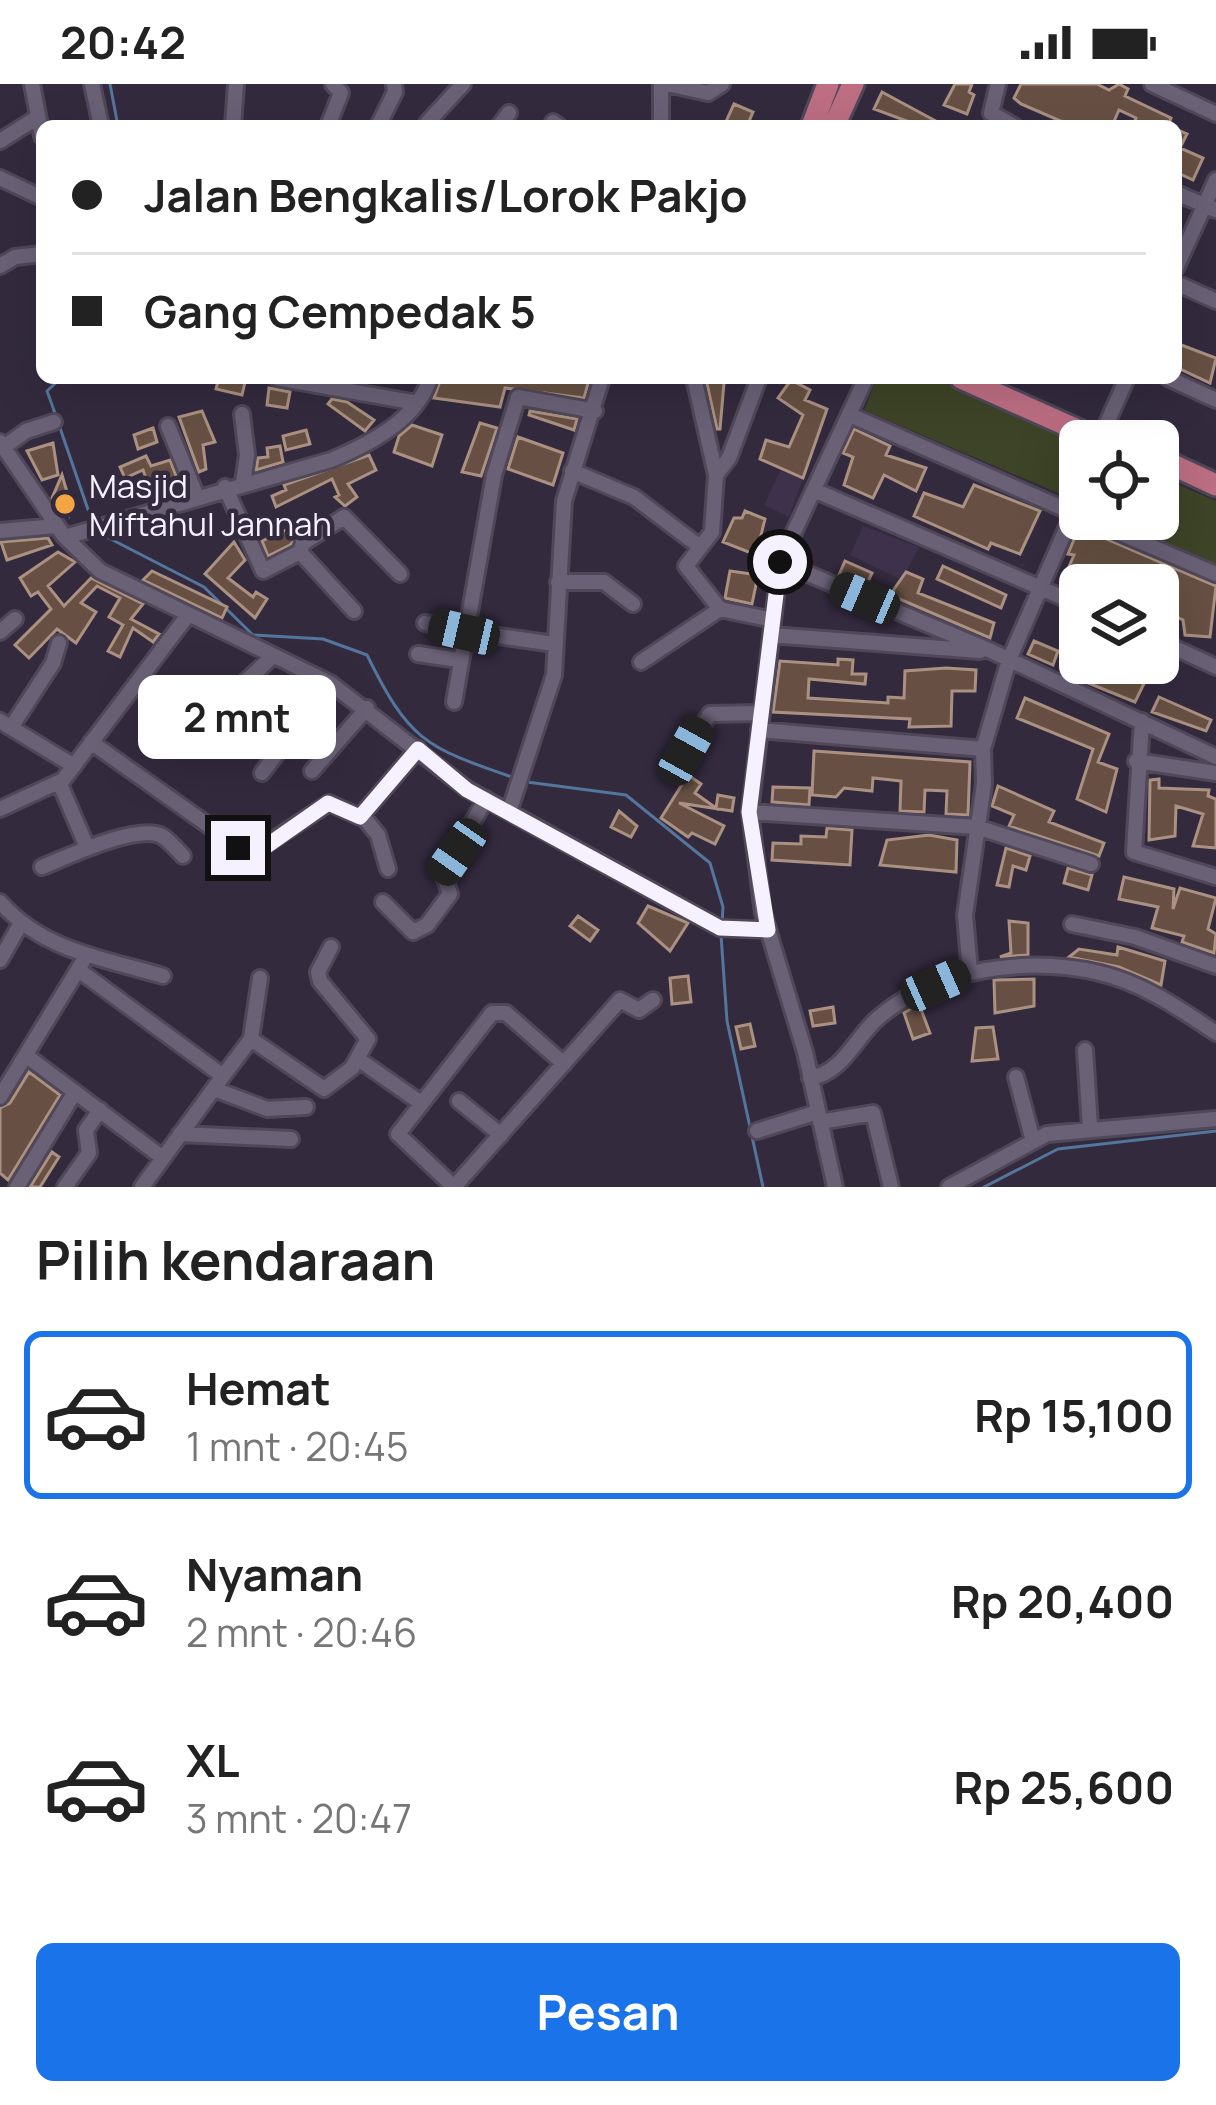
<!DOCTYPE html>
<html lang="id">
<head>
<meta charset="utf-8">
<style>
  :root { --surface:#fff; --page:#f6f6f6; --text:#222; --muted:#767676; --line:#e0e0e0; --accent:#1a73e8 }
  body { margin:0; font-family:Manrope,sans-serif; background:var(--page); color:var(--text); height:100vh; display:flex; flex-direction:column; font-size:45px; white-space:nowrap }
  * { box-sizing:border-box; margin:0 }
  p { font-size:39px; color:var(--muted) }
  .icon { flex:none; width:66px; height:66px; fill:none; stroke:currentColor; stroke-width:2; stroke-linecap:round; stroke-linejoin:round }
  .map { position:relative; height:1103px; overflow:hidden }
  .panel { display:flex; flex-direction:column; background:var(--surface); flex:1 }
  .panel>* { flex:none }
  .top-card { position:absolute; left:36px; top:36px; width:1146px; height:264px; border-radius:18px; box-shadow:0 12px 48px #0002; display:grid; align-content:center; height:264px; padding:0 36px; background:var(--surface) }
  .controls { position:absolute; left:1059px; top:336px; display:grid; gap:24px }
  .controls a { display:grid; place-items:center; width:120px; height:120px; border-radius:18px; background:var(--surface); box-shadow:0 12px 48px #0002; font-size:60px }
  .end { position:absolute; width:54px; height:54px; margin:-27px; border:15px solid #f6f1fe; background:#111; box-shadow:0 0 0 6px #111 }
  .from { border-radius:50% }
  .bubble { position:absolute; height:84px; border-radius:18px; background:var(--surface); box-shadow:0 12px 48px #0002; font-size:39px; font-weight:700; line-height:84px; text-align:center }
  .car { position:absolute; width:36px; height:72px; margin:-36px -18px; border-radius:15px; box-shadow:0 0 9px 3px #0007; background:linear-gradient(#222 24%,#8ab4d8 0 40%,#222 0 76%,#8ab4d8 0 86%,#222 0) }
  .top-card b { display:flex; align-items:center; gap:42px; height:114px; font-size:45px }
  .top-card b+b { border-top:3px solid var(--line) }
  .top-card i { width:30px; height:30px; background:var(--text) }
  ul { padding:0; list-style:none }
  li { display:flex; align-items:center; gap:36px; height:168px; margin:0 24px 18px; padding:0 12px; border:6px solid transparent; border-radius:18px }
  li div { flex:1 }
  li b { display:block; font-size:45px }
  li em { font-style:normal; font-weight:700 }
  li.active { border-color:var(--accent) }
  li>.icon { width:108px; height:108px; stroke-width:1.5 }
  h2 { padding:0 36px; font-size:54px; line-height:144px }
  .action { display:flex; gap:24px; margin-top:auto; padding:24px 36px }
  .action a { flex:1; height:138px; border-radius:18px; background:var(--accent); color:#fff; font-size:48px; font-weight:700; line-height:138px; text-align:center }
  .status { display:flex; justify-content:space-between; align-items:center; height:84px; padding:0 60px; background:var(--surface); direction:ltr }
  .status svg { height:33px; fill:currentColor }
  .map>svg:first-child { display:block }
  .built { fill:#3d314c }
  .green { fill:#3e4427 }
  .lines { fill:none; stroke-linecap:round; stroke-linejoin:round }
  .stream { stroke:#54759c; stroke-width:3 }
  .building { fill:#675043; stroke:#aa9182; stroke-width:3 }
  .minor-casing { stroke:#504859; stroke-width:20 }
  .primary-casing { stroke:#504859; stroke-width:27 }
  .minor { stroke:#6a6177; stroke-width:14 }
  .primary { stroke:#bd6e83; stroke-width:21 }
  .route { stroke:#f6f1fe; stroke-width:15 }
  .poi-dot { fill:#f4a443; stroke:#332a3e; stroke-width:4.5 }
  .labels { text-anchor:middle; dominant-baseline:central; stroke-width:9; stroke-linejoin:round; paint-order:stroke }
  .poi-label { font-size:33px; fill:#f6f1fe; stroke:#332a3e; text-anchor:start }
</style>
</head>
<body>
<div class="status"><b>20:42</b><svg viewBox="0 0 49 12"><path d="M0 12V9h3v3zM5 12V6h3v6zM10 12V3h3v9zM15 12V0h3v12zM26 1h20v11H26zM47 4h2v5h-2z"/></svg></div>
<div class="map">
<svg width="1216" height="1103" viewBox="0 0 1216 1103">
  <rect width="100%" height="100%" fill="#332a3e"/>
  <path class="built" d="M780,387l23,7 -14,39 -25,-12z
    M863,442l56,21 -17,33 -52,-25z"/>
  <path class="green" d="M877,294h56l147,63v22l-15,33 -201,-86z
    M1158,392l58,25v65l-109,-47h51z"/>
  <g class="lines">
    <path class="stream" d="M110,0l8,42
      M100,294l22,4 13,-4
      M56,332l-9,-25 14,-13
      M59,341l34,99
      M97,448l107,55 49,48 70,4 44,16c42,85 57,92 145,122
      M527,698l99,13 84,68 13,44 -1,18
      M721,851l6,86 36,166
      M984,1103l74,-38 158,-18"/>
  </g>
  <path class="building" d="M955,0h17l-3,8 5,3 -7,19 -23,-9z
    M1021,0h76l12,6 10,-6 9,5 -3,7 46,22 -3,8h-35l3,-8 -17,-8 -7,16h-40l-51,-22 -7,-6z
    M882,8l63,34h-25l-46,-17z
    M734,20l19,8 -6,14h-23z
    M1176,45l11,5 -7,14 23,10 -10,22 -17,-8z
    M1176,259l40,15 -6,25 -34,-16z
    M219,294h27l-4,17 -26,-6z
    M441,294h136l12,2 -5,18 -79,-10 -5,19 -66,-9z
    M706,295l18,4 -4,46h-3z
    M791,296l19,10 -5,10 22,9 -24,69 -43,-19 6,-19 23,7 14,-32 -25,-17z
    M269,304l21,4 -3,16 -20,-3z
    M332,315l15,3 27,18 -9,11 -37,-27z
    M202,327l13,31 -12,3 3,24 -7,3 -20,-55z
    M530,327l47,8 -3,11 -45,-15z
    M480,339l17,5 -16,48 -19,-4z
    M412,341l30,10 -10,31 -38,-14 5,-16z
    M153,344l4,14 -19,7 -4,-14z
    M854,345l36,17 -4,9 40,13 -10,23 -32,-16 -11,23 -29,-13 9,-28 -10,-4z
    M306,346l4,14 -24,6 -3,-14z
    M518,353l45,16 -10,32 -45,-16z
    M53,359l5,32 -16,5 -15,-29z
    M280,362l3,16 -27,8 2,-12 10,-1 -1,-9z
    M369,371l7,15 -28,14 9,13 -12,9 -10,-9 4,-2 -7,-16 -56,28 -4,-11 14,-6 -2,-5z
    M146,372l5,10 19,-6 8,21 -27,11 -8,-22 -18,8 -5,-11z
    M62,391l10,34 -3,7 -17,-18z
    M974,401l66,26 -20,43 -29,-11 -3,6 -74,-33 10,-23 39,14z
    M745,427l20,8 -9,36 -33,-13 11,-24h8z
    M306,437l3,5 -19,19 -22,11 -6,-15z
    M1079,443l137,59 -6,51 -25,-2 -2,-15 -25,-12v-27l-17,-8 -4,12h-51l3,-7 -21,-9 6,-14 -6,-1z
    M48,454l4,7 -45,15 -6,-18z
    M234,458l11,18 -17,18 25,19 3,-5 11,7 -12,19 -50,-44z
    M58,468l17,10 -27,24 16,20 27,-28 52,26 -12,15 28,15 -6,8 -20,-14 -13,29 -12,-6 15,-26 -14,-8 11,-19 -23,-12 -16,17 15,9 -20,31 -19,-14 -28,29 -14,-13 36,-36 -13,-17 -7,4 -11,-18z
    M845,477l27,12 -6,13 -27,-11z
    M943,482l63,29 -5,13 -64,-29z
    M152,487l75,36 -5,11 -79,-38z
    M730,487l28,4 -6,29 -27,-6z
    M906,488l17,7 -5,14 76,30 -4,15 -100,-43z
    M1034,557l24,10 -5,14 -25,-11z
    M838,575l15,1 -1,14h14l-1,10 -56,-5 -1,19 80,5v-6l16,1 1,-27 41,-3 30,2 -1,21h-23l-1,35 -42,1 1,-8 -137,-7 7,-51 58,4z
    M1080,578l31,11 5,-10h38l-19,39 -62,-25z
    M1159,613l52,23 -5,11 -54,-19z
    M1025,614l84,36 -11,28 19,7 -11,43 -29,-13 16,-50 -76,-31z
    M814,667l156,11 -2,53 -22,-1 1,-23 -22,-1 -1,22 -24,-1 1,-30 -28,-3 -1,13 -28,-3 -8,9 -24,-2z
    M688,691l13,9 -6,9 21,15 2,-13 16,3 -2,13 -53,-8 45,23 -9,18 -23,-11 -4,4 -27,-19z
    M1159,695v9l50,2 -1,6 8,3v49l-23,-2 10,-32 -27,-8 -1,30 -26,4 1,-60z
    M998,702l56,25 -5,11 55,21 -5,13 -90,-30 5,-11 -22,-9z
    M773,703l37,1 -1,17 -37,-3z
    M619,727l18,15 -6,11 -20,-10z
    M827,744l25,2 -2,35 -78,-5 1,-17 28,1v-8l25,1z
    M929,751l28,5 -1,32 -76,-7 7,-25z
    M1006,764l24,8 -4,14 -13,-4 -4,21 -12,-2z
    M1068,784l24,7 -4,15 -24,-7z
    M1124,793l50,12 -1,20 7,-21 36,10 -8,31 8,5 -2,19 -32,-11 2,-6 -32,-8 6,-21 -39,-8z
    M648,822l40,17 -18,28 -32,-28z
    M578,832l20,14 -8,11 -20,-15z
    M1009,837l19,2v32l-28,2 11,-4z
    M1118,863l47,14 -4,24 -42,-18 -50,-10 10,-8 38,6z
    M688,892l3,26 -19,2 -2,-26z
    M1034,895v27l-39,7 -1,-33z
    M919,920l11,29 -17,6 -9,-26z
    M833,923l2,16 -22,3 -3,-15z
    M750,940l5,22 -14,3 -5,-22z
    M993,943l5,32 -26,2 4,-33z
    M29,988l31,23 -52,85 -8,-7v-65l10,-5z
    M52,1068l7,5 -19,30h-10z"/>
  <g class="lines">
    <g class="minor-casing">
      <path id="minor" d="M32,0l10,52
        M92,0l9,42
        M667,0l41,9 14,-9
        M998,0l-7,29 23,13
        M1152,0l64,30
        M553,38l6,4
        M427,39l36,-39
        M233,42l3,-42
        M328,42l13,-33 -8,-9
        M378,42l17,-34 -1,-8
        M499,42l10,-13
        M661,42v-42
        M0,57l38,-24
        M0,94l42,20
        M1176,109l40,17
        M0,182l15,-9 27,-3
        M1176,184l40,-88
        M1176,199l40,18
        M277,294l140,25
        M694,294l22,97
        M759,294l-30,80 -13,17 -4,57 -26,34 34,43 53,11
        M1168,294l48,22
        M242,330l5,41 -4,28
        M850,331l230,101
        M168,342l29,71
        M1099,357l28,-63
        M0,358l64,94 36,35 230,112 137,106 253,139 48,2
        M4,363l22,-16 28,-9
        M572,387l62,26 66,50
        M225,403l38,84 37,-19 54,59
        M814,406l266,115
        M1087,435l129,55
        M0,447l56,-5
        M65,453l266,-77c37,-15 87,-41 99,-82
        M300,468l3,-9 41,-26 56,57
        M780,478l211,89 225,106
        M558,498h46l29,22
        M425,539l39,9
        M464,547l90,13
        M0,548l15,-13
        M771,551l209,16
        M1158,556l58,27
        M418,570l41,6
        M641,578l79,-53
        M454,618l40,-227 24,-78 77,14
        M217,624l56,-52
        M0,637l74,45
        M1142,637l-8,131 82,25
        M12,642l41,-63 6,-20
        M759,646l224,19
        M91,658l159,113 79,-52 31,14 58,-68
        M685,667l25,-37 51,-1
        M1136,677l80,12
        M312,687l55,-63
        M262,689l68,-90
        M59,698l28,65
        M0,725l63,-29 125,-165
        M509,728l45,-137 10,-174 38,-123
        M750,728l227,15 114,37
        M362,731l16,20 10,34
        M42,783c25,-10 96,-44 120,-31 8,5 15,14 21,20
        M0,818c43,49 103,56 163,74
        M383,818l30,30 14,-7 23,-31 -7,-21 43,-74
        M1072,840l63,13 81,29
        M0,876l20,-35
        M80,887l143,105 -81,111
        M970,888l-5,-57 19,-131 -1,-35 26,-89 71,-163
        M251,955l9,-61
        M1085,966l5,77
        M28,973l135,101
        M358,975l63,44
        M223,992l28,-37 73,50 28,-21 16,-29 -48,-58 -2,-9 13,-25
        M1016,993l17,64
        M810,994c33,-5 45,-40 68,-60 58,-50 150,-62 222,-45 43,10 80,36 116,60
        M214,1005l53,20 39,-2
        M0,1013l82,-134
        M459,1017l42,34
        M820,1038l53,-9 18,74
        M757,1047l61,-19
        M180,1050l111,5
        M17,1103l58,-95
        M65,1103l24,-34 -3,-23 14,-20
        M454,1103l-56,-53 94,-121h14l58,51
        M454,1103l166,-187 19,10 14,-10
        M835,1103l-30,-135 -42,-139 -13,-101 30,-250 86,-184
        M949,1103l98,-53 169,-15"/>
    </g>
    <g class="primary-casing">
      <path id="primary" d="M812,42l16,-42
        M834,42l19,-42
        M961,294l141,63
        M1158,374l58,27"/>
    </g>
    <use href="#minor" class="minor"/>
    <use href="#primary" class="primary"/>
  </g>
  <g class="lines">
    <path class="route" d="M238,764l7,6 13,-2 70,-49 32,14 58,-68 49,41 253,138 48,2 -19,-118 31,-250"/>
  </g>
  <circle class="poi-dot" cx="65" cy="420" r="12"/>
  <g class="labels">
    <g class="poi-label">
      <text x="89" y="401">Masjid<tspan x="89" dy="38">Miftahul Jannah</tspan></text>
    </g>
  </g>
</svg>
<div class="controls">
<a><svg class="icon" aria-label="locate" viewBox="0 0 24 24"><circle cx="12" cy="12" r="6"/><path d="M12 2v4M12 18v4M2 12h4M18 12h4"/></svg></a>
<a><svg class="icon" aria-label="layers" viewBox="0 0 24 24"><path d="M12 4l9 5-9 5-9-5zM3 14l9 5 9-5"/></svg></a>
</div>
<i class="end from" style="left:780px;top:478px"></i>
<i class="end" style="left:238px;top:764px"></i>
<div class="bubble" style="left:138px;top:591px;width:198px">2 mnt</div>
<i class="car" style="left:865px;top:514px;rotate:293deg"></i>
<i class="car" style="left:464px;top:548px;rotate:283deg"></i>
<i class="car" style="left:686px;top:667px;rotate:29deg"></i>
<i class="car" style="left:457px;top:768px;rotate:215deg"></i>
<i class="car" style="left:936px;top:901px;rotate:66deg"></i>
<div class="top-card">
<b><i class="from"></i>Jalan Bengkalis/Lorok Pakjo</b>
<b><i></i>Gang Cempedak 5</b>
</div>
</div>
<section class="panel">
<h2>Pilih kendaraan</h2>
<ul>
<li class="active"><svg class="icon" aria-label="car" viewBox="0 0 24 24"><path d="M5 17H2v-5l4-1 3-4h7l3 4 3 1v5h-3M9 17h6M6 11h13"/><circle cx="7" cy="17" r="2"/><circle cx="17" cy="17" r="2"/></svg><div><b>Hemat</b><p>1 mnt · 20:45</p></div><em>Rp 15,100</em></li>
<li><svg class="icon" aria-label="car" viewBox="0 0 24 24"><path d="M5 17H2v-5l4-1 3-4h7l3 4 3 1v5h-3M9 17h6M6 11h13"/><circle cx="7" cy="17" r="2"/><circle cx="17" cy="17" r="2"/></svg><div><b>Nyaman</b><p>2 mnt · 20:46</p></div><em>Rp 20,400</em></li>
<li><svg class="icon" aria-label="car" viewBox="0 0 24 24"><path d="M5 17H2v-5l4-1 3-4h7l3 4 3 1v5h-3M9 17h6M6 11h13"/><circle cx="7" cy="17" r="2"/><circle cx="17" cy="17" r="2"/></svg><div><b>XL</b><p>3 mnt · 20:47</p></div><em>Rp 25,600</em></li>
</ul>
<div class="action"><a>Pesan</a></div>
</section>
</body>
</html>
